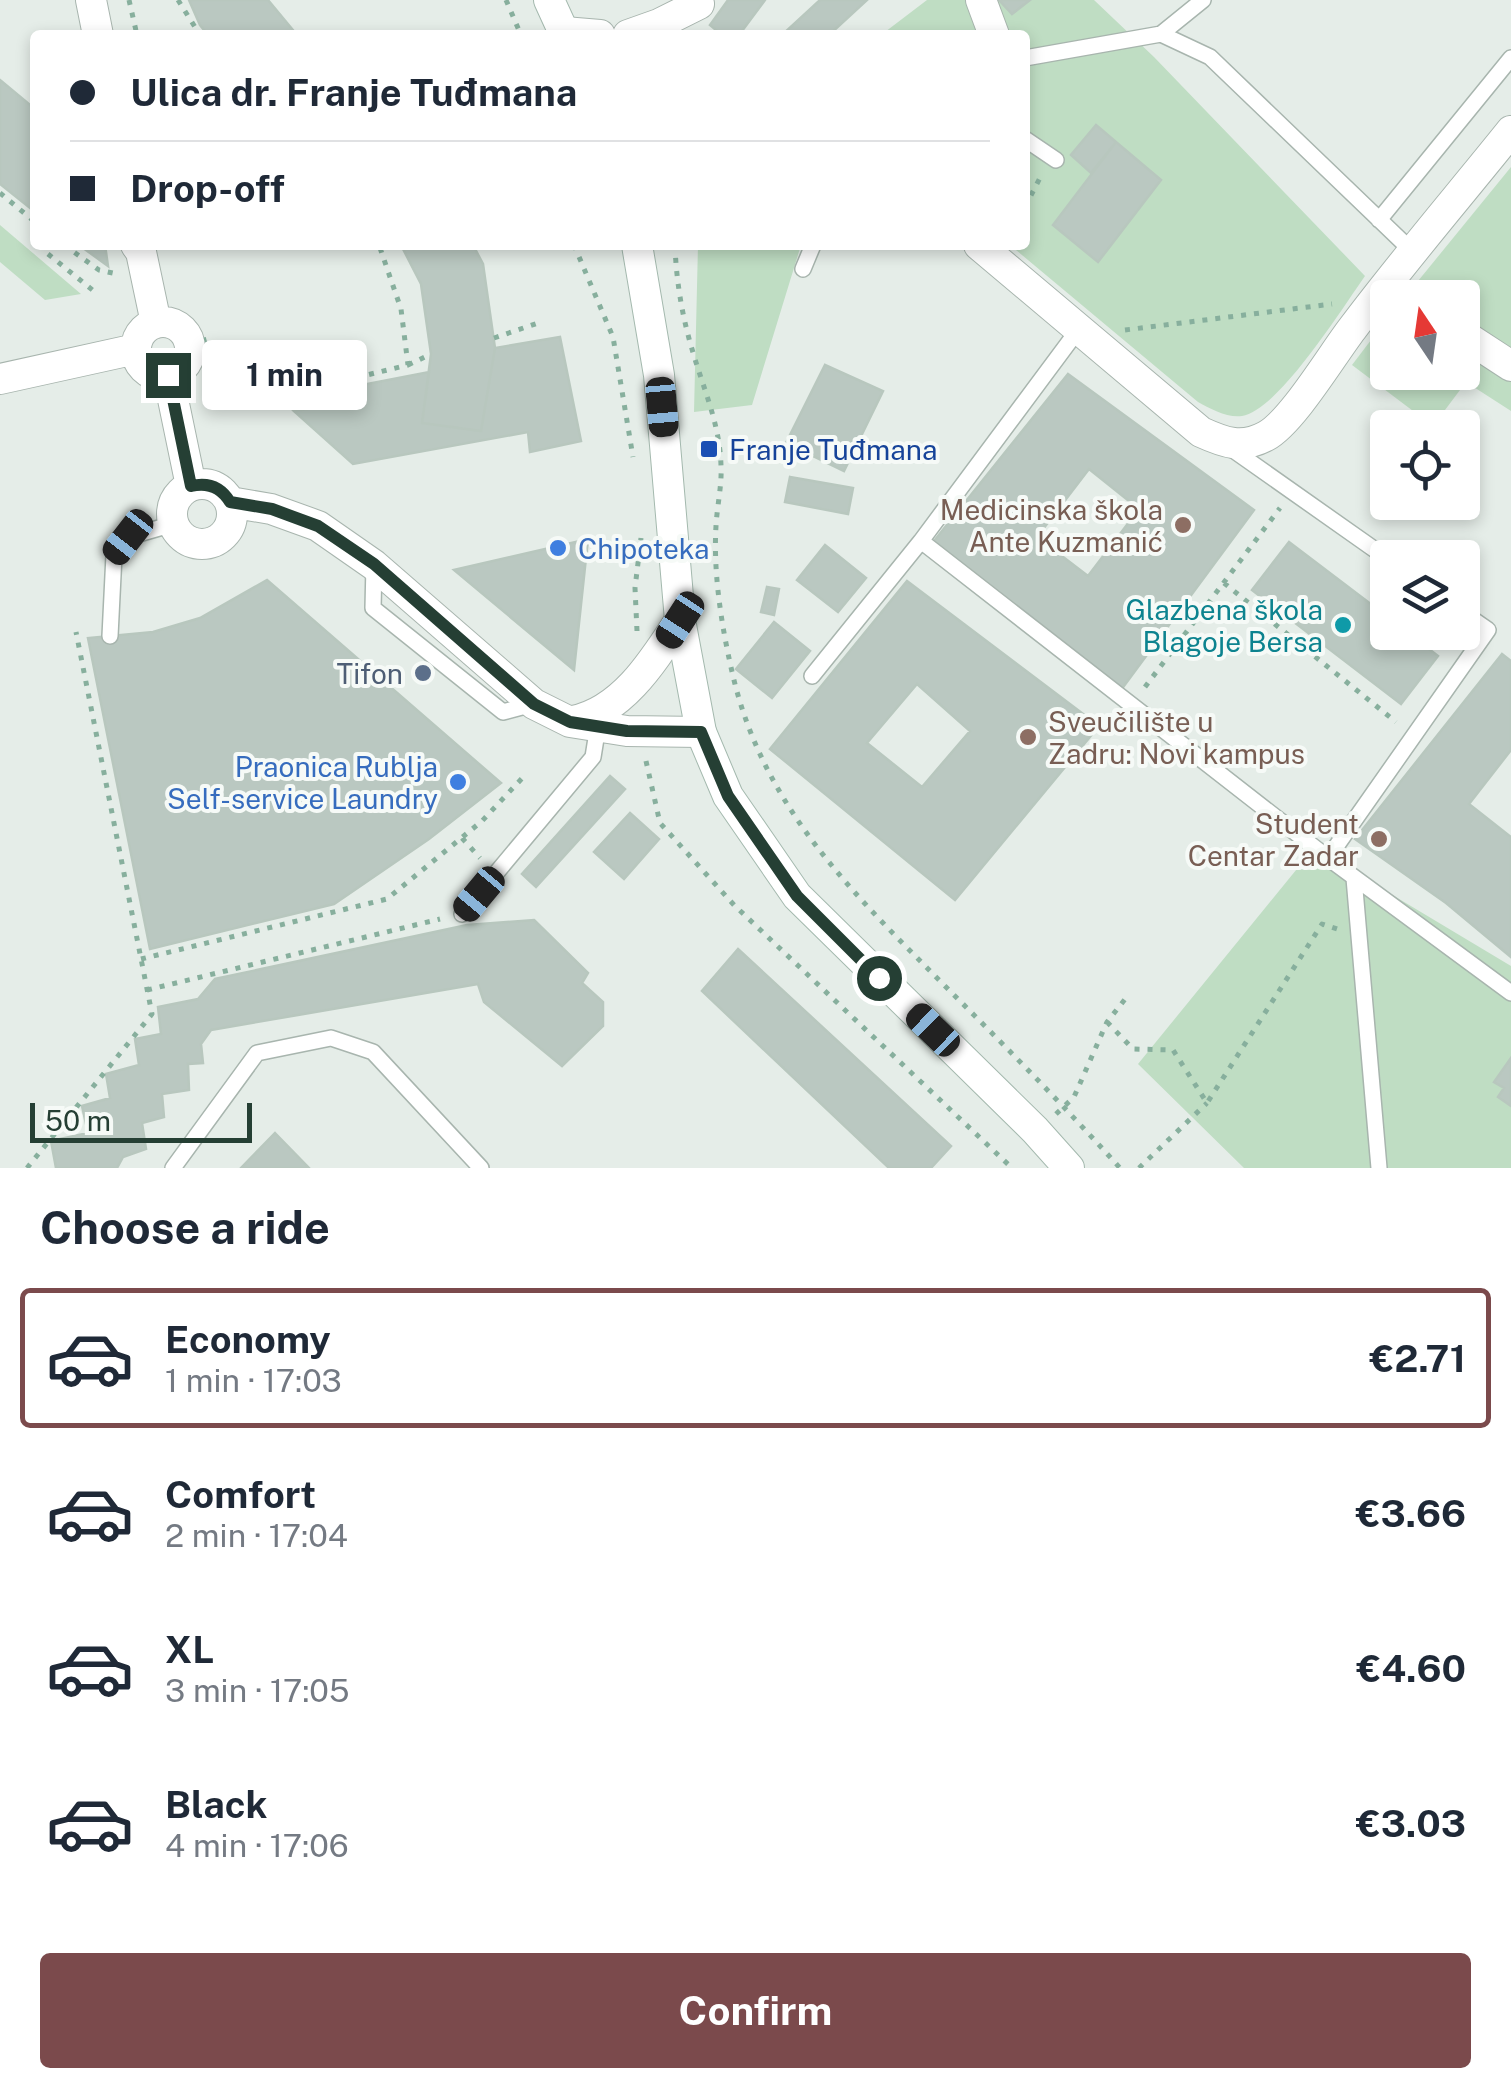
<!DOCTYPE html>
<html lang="en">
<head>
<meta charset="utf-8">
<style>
  :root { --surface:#fff; --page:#f6f6f7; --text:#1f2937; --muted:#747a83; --line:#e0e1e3; --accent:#7b4a4c }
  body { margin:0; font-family:"Public Sans",sans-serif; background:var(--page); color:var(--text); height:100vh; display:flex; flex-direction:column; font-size:38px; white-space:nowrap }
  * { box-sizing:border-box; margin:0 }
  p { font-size:32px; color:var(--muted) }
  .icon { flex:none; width:55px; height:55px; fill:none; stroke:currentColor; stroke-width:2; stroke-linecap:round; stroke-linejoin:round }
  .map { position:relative; height:1168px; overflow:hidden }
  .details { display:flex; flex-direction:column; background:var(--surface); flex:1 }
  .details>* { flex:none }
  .guide { position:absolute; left:30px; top:30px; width:1000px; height:220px; border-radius:10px; box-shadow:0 5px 15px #0003; display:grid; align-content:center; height:220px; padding:0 40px; background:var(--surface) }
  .needle { width:65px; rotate:347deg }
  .buttons { position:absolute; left:1370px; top:280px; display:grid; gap:20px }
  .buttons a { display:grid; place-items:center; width:110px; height:110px; border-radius:10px; background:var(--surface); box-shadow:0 5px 15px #0003; font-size:50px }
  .scale { position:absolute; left:30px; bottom:25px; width:222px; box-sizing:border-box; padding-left:10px; border:5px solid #253f34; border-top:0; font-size:28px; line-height:35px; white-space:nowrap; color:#253f34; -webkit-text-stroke:8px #f6faf7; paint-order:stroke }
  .end { position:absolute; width:45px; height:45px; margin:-22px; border:12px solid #253f34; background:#fff; box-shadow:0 0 0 5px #fff }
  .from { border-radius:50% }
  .bubble { position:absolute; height:70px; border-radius:10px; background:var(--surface); box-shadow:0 5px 15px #0003; font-size:32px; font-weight:700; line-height:70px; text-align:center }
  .car { position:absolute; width:30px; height:60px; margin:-30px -15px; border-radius:12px; box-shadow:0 0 8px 2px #0007; background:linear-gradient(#222 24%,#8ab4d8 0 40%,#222 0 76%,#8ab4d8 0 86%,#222 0) }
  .guide b { display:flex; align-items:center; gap:35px; height:95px; font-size:38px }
  .guide b+b { border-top:2px solid var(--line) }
  .guide i { width:25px; height:25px; background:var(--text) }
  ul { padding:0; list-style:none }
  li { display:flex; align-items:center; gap:30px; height:140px; margin:0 20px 15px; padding:0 20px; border:5px solid transparent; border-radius:10px }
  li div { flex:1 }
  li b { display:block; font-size:38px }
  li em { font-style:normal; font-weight:700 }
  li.on { border-color:var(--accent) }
  li>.icon { width:90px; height:90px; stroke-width:1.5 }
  h2 { padding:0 40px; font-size:45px; line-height:120px }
  .cta { display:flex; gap:20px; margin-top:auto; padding:20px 40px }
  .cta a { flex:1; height:115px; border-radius:10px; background:var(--accent); color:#fff; font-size:40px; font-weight:700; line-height:115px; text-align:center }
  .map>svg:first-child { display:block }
  .green { fill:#bfddc3 }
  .building { fill:#bac8c1; stroke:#b8c7be; stroke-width:2.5; fill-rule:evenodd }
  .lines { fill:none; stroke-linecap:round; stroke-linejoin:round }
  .lane-casing { stroke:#a8b5ae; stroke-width:18 }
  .street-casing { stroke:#a8b5ae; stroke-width:32 }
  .secondary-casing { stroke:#a4b9ae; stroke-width:32 }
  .path { stroke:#87af9d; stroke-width:5; stroke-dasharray:5 8; stroke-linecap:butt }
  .lane { stroke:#fff; stroke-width:15 }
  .street { stroke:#fff; stroke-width:30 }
  .secondary { stroke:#fff; stroke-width:30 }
  .route { stroke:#253f34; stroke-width:12 }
  .transit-dot { fill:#1a4fb4; stroke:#f6faf7; stroke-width:4 }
  .education-dot { fill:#8d6e63; stroke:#f6faf7; stroke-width:4 }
  .shop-dot { fill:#3f7fe0; stroke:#f6faf7; stroke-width:4 }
  .culture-dot { fill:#0f9aa8; stroke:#f6faf7; stroke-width:4 }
  .service-dot { fill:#5c6f8a; stroke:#f6faf7; stroke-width:4 }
  .labels { text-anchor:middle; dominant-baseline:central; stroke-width:8; stroke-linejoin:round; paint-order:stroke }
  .transit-label { font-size:28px; fill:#164399; stroke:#f6faf7; text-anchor:start }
  .education-label { font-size:28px; fill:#785e54; stroke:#f6faf7; text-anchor:end }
  .shop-label { font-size:28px; fill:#366cbe; stroke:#f6faf7; text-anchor:start }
  .culture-label { font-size:28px; fill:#0d838f; stroke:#f6faf7; text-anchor:end }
  .service-label { font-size:28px; fill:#4e5e75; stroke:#f6faf7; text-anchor:end }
</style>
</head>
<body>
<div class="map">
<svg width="1511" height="1168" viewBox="0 0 1511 1168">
  <rect width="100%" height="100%" fill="#e5ede8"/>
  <path class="green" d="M927,0h167l60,57 211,219c-22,31 -87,135 -123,140 -15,2 -31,-7 -44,-14l-188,-157h15v-210h-144z
    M1511,167v244l-45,-29 -33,44 -81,-61 35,-46 1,53h74v-74l-57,-1z
    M0,225l81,69 -36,6 -45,-38z
    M698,245h103l-49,160 -58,7z
    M1314,848l197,118v202h-267l-106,-104z"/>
  <path class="building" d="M189,0h79l29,35h-89l-8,-10z
    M728,0h37l-26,35h-17l-12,-10z
    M820,0h47l-38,35h-47z
    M999,0h31l-18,14z
    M0,80l35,29v103l-35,-28z
    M1096,125l20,17 -25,31 -20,-18z
    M1116,142l45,38 -63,82 -45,-37z
    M79,245h26l3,21z
    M401,245h72l10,19 12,84 -14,83 -59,-8 9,-69 -10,-70z
    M560,337l21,104 -51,11 -2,-20 -175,32 -59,-53 70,-10 -2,-16 67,-13 -7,51 59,8 14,-83z
    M825,365l58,26 -39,80 -58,-28z
    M1068,374l186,136 -133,180 -187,-149zM1089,469l50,40 -51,67 -51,-39z
    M790,477l63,11 -5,26 -63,-12z
    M588,539l-14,131 -120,-100z
    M1289,542l99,75v15h19l31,24 -37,48 -149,-114z
    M825,545l41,33 -28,34 -41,-32z
    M267,580l234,203 -72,56 -95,65 -184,45 -62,-311 65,-6 47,-14z
    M907,581l192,145 -144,174 -185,-151zM917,684l53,47 -48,56 -55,-44z
    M767,587l12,2 -5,26 -13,-3z
    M774,622l36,29 -38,47 -36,-29z
    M1502,654l9,7v89l-42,54 42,33v120l-65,-54 -91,-64z
    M610,776l15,13 -89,98 -14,-13z
    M630,813l29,26 -35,40 -30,-27z
    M534,920l54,53 -6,10 21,19v24l-41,40 -78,-64 -6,-18 -267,46 -10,14 2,19 -15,1 1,26 -27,4 2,23 -22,6 4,26 -23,8 -6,11h-61l-5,-27 37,-8 -6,-27 28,-8 -4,-24 33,-9 -4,-26 26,-5 -3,-27 40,-8 17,-20 252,-54z
    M738,949l213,197 -20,22h-42l-187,-177z
    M1511,1058v48l-13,-9 6,-9 -10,-6z
    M275,1133l34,35h-68z"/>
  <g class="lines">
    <g class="lane-casing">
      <path id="lane" d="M1161,34l42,-34
        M1025,58l136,-24 49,23 203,195
        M1025,139l31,21
        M1379,220l132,-162
        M803,269l10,-24
        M1229,447l159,112
        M921,541l407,317 160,-228 -26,-18
        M374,565l-1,43 130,104 30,-8
        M110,636l4,-81 14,-18 45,-13
        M812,676l109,-135 157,-211
        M1328,858l183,135
        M1354,878l25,290
        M462,914l131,-157 5,-31
        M173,1168l84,-115 74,-15 42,14 108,116"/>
    </g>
    <g class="street-casing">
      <path id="street" d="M91,0l7,35
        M981,0l13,35
        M564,32l36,3
        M628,35l31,-11 40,-20
        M136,245l5,7 15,71
        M979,245l222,187c24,11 41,17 65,4 26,-14 66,-81 86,-107 51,-68 106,-132 159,-198
        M136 349a27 27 0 1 1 54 0a27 27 0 1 1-54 0Z
        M1462,334l49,32
        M168,375l23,111
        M0,379l136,-30
        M172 514a30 30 0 1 1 60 0a30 30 0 1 1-60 0Z
        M230,502l41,7 47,17 56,39 160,139 36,18 57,9 74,1
        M573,721c50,-10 81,-61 107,-101"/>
    </g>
    <g class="secondary-casing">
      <path id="secondary" d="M549,0l16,35
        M637,245l22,130 21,245 21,112 27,64 69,100 238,234 34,38"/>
    </g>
    <path class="path" d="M129,0l8,35
      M178,0l22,35
      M506,0l15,35
      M0,193l35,29
      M1025,207l17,-33
      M64,245l35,25 18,4
      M574,245l39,92 20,120
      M675,245c1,34 7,71 17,104 11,39 28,75 29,117 1,20 -4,40 -5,60 -3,48 6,103 17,150 32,136 125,222 220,318 57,57 113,114 167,174
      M48,254l47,38
      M1125,330l207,-26
      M494,338l44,-15
      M189,344l19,-5
      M408,365l23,-11
      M268,399l140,-34 -7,-56 -22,-64
      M1224,583l172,139
      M637,631l-2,-43 6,-50
      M1145,687l135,-179
      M646,761l14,62 74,82 278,263
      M462,838l18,20
      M141,959l246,-60 95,-78 45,-48
      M147,990l293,-71
      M1107,1022l26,27 40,1 34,53 115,-179 15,5
      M1056,1114l18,-17 33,-75 19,-24
      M27,1168l125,-154 -76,-382
      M1139,1168l68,-65"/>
    <use href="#lane" class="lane"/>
    <use href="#street" class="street"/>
    <use href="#secondary" class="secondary"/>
  </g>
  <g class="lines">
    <path class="route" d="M168,375l23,111c17,-4 30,1 39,16l42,7 46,17 56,38 160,140 36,18 57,9 74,1 27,64 69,100 82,82"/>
  </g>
  <rect class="transit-dot" x="699" y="439" width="20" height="20" rx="5"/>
  <g class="education-dot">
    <circle cx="1183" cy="525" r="10"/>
    <circle cx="1028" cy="737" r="10"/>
    <circle cx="1379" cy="839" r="10"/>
  </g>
  <g class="shop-dot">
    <circle cx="558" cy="548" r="10"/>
    <circle cx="458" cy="782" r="10"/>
  </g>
  <circle class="culture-dot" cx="1343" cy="625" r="10"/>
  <circle class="service-dot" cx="423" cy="673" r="10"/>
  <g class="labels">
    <g class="transit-label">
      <text x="729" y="449">Franje Tuđmana</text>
    </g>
    <g class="education-label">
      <text x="1163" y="509">Medicinska škola<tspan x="1163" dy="32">Ante Kuzmanić</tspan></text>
      <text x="1048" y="721" text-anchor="start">Sveučilište u<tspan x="1048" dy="32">Zadru: Novi kampus</tspan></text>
      <text x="1359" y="823">Student<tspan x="1359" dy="32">Centar Zadar</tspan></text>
    </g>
    <g class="shop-label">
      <text x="578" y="548">Chipoteka</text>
      <text x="438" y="766" text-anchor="end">Praonica Rublja<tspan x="438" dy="32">Self-service Laundry</tspan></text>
    </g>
    <g class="culture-label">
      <text x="1323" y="609">Glazbena škola<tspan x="1323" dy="32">Blagoje Bersa</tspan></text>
    </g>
    <g class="service-label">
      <text x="403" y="673">Tifon</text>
    </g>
  </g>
</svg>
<div class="buttons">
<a><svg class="needle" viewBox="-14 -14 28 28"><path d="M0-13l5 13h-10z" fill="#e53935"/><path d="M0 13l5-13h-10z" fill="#747a83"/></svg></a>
<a><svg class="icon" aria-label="locate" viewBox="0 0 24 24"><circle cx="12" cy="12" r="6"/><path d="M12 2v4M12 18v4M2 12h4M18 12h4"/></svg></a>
<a><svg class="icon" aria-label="layers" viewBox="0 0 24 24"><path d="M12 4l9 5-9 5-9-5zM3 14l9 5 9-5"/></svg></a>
</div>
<div class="scale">50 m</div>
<i class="end from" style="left:879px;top:978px"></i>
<i class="end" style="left:168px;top:375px"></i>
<div class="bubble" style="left:202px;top:340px;width:165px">1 min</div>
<i class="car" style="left:662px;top:407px;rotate:175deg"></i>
<i class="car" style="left:128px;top:537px;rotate:218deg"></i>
<i class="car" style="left:680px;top:620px;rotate:213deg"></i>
<i class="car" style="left:479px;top:894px;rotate:220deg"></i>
<i class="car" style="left:933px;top:1030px;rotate:314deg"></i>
<div class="guide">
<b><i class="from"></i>Ulica dr. Franje Tuđmana</b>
<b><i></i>Drop-off</b>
</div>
</div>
<section class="details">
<h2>Choose a ride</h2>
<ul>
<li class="on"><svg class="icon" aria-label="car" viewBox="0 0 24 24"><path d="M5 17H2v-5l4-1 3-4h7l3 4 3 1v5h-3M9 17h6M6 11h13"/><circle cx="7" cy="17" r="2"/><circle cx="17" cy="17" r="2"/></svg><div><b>Economy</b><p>1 min · 17:03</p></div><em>€2.71</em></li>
<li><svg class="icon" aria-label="car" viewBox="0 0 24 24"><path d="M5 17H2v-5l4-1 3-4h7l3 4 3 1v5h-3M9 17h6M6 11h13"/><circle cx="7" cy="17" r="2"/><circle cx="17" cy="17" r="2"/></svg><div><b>Comfort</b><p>2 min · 17:04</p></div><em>€3.66</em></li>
<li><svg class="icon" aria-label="car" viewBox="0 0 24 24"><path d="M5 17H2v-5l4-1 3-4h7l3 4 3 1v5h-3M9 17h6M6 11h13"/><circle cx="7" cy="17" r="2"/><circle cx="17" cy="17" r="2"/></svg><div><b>XL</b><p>3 min · 17:05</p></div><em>€4.60</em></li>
<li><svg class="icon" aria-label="car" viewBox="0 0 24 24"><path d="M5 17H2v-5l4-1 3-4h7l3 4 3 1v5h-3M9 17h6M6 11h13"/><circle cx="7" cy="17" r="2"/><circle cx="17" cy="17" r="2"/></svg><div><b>Black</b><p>4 min · 17:06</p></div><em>€3.03</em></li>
</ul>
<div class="cta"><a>Confirm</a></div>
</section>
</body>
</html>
